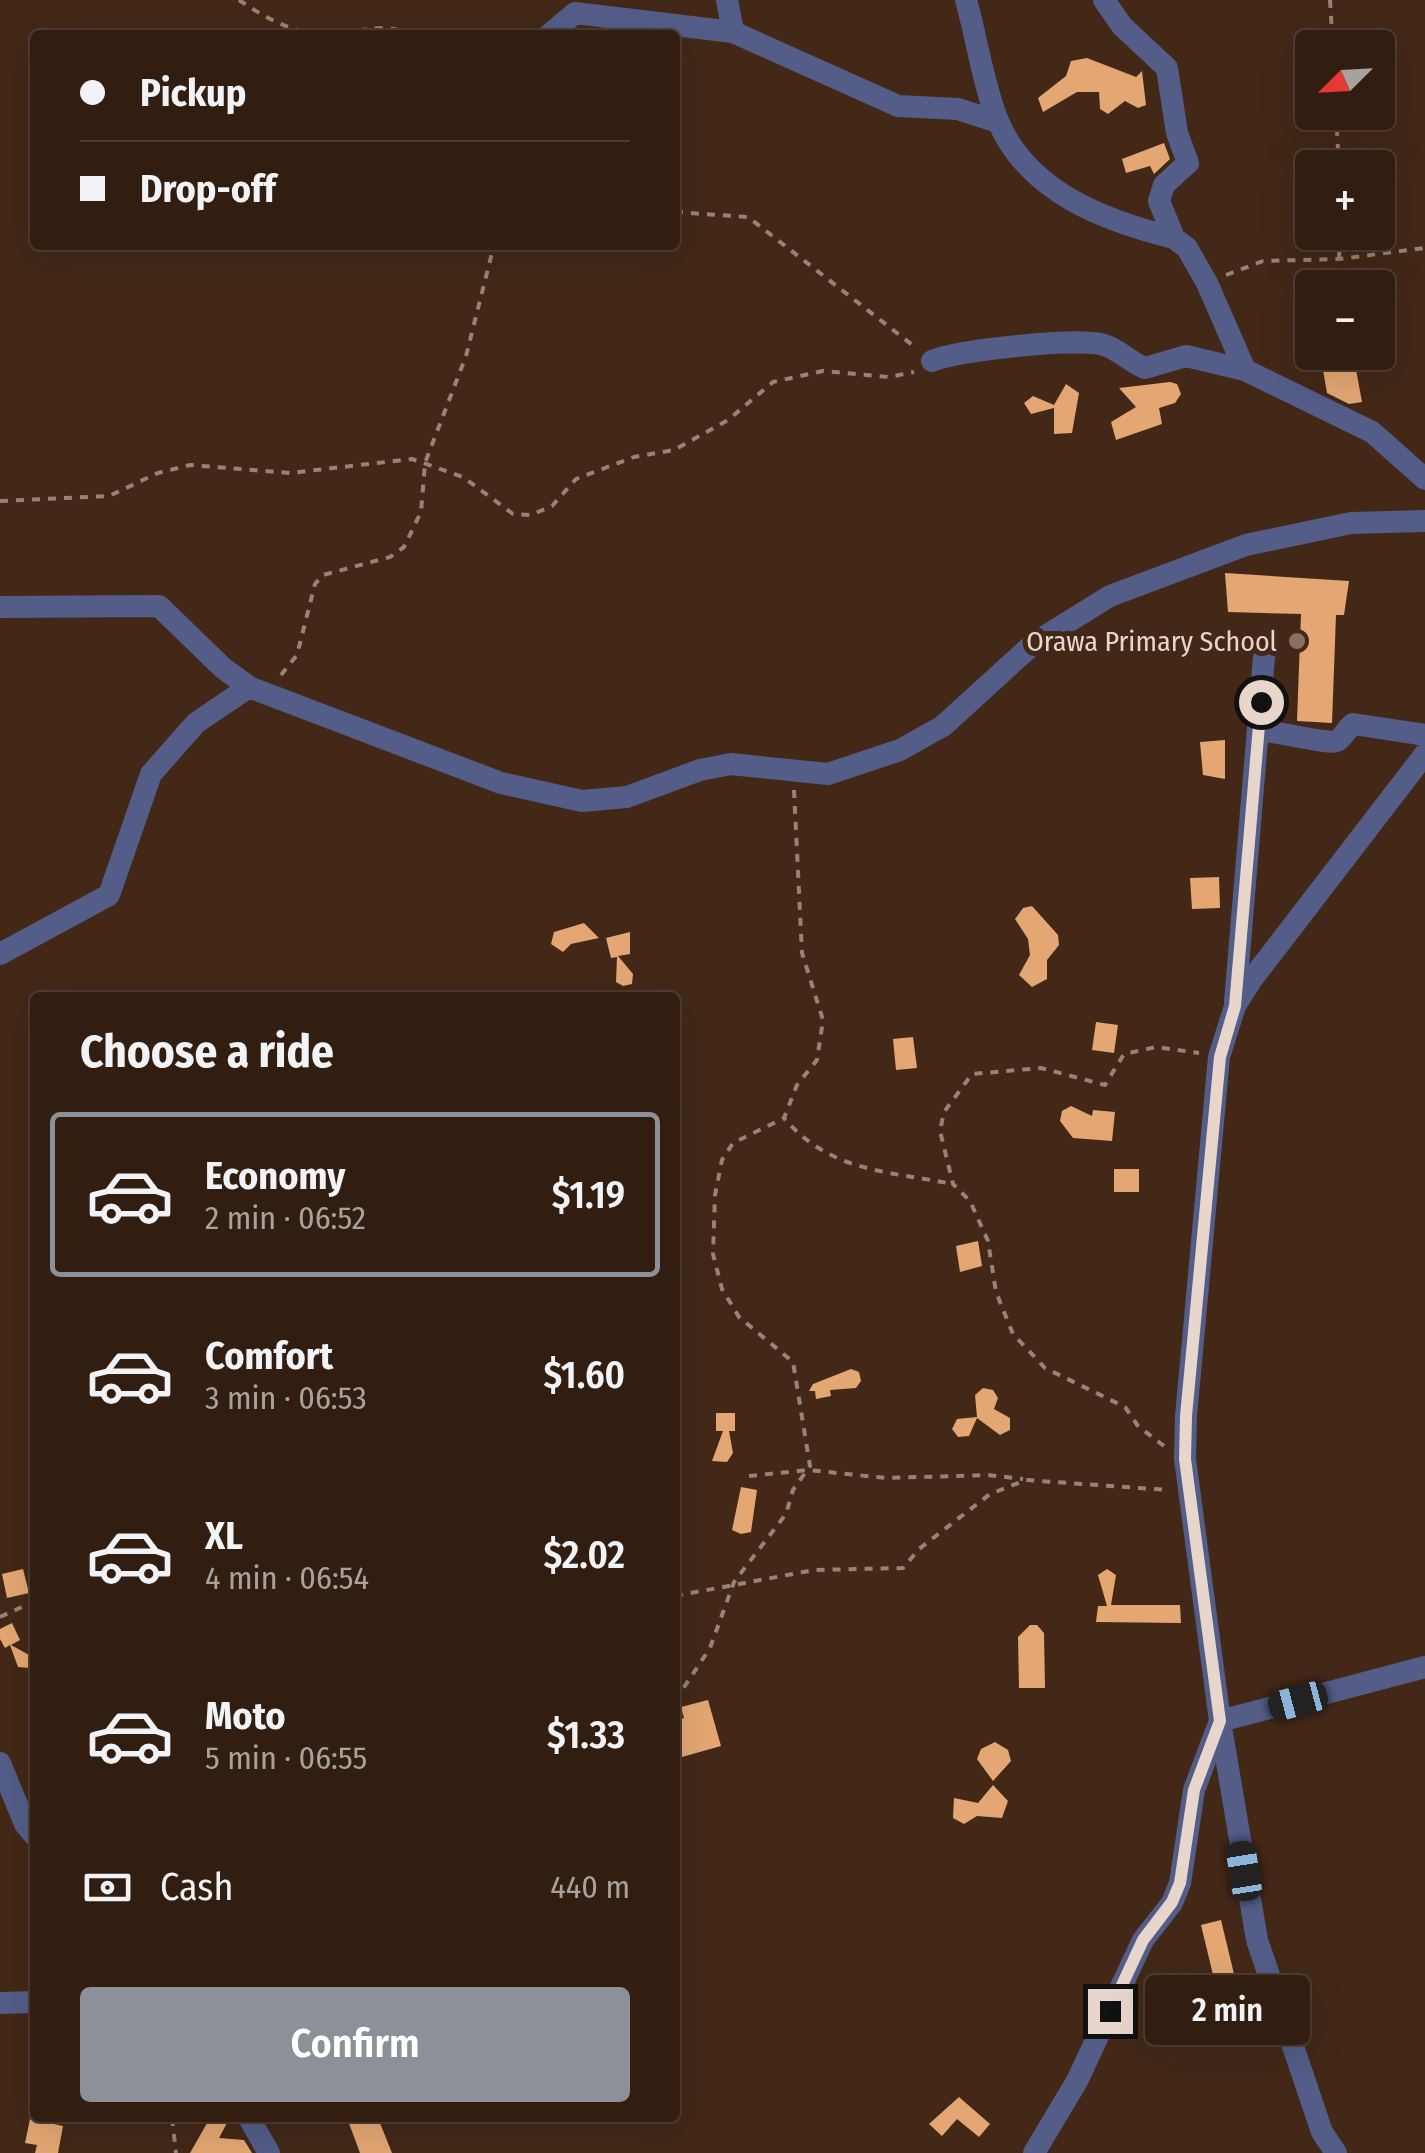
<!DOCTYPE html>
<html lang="en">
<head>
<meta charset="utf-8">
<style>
  :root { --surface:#321e11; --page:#3d2b1f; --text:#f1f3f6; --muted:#a8a29f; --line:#4d3c31; --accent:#8c9099 }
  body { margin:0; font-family:"Fira Sans Condensed",sans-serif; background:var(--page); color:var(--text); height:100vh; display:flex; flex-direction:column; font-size:38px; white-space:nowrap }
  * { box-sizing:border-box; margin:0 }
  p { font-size:32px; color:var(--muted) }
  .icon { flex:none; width:55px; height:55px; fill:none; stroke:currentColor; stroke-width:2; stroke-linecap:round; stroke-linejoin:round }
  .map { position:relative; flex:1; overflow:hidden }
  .side { position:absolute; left:30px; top:992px; width:650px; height:1130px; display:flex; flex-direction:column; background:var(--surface); border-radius:10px; box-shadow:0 10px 40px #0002,0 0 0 2px var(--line) }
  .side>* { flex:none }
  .top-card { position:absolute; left:30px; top:30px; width:650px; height:220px; border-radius:10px; box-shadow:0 10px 40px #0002,0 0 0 2px var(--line); display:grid; align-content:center; height:220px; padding:0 50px; background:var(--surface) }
  .needle { width:65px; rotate:246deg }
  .controls { position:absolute; left:1295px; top:30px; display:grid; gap:20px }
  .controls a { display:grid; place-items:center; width:100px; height:100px; border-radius:10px; background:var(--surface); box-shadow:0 10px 40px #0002,0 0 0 2px var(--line); font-size:50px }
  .end { position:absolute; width:45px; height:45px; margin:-22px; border:12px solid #e8d6cc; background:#111; box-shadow:0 0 0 5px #111 }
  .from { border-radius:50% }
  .bubble { position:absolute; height:70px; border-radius:10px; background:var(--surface); box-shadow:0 10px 40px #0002,0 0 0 2px var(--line); font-size:32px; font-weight:600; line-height:70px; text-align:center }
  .car { position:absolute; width:30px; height:60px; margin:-30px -15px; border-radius:12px; box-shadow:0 0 8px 2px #0007; background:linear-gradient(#222 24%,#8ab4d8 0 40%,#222 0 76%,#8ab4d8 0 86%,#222 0) }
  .top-card b { display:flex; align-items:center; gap:35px; height:95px; font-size:38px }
  .top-card b+b { border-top:2px solid var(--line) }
  .top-card i { width:25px; height:25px; background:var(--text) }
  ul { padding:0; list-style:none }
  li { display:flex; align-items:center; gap:30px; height:165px; margin:0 20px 15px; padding:0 30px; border:5px solid transparent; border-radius:10px }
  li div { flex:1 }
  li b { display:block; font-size:38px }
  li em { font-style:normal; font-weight:600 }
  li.on { border-color:var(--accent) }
  li>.icon { width:90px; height:90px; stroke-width:1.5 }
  h2 { padding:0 50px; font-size:45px; line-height:120px }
  .pay { display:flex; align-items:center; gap:25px; height:110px; padding:0 50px; font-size:38px }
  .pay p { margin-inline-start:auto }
  .action { display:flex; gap:20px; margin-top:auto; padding:20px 50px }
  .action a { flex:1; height:115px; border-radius:10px; background:var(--accent); color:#fff; font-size:40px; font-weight:600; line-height:115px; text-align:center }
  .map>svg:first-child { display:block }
  .building { fill:#e4a773 }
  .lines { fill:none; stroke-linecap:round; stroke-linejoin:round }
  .path { stroke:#998376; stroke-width:4; stroke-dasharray:8 8; stroke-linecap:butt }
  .street { stroke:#535d88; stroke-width:22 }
  .route { stroke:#e8d6cc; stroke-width:12 }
  .education-dot { fill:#8d6e63; stroke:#432817; stroke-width:4 }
  .labels { text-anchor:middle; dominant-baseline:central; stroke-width:10; stroke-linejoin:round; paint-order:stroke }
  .poi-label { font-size:28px; fill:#e8d6cc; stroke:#432817; text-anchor:end }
</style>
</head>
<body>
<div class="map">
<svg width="1425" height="2153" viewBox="0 0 1425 2153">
  <rect width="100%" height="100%" fill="#432817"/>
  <path class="building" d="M1087,58l49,19 6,-6 4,34 -8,3 -13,-7 -17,13 -8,-5 -1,-17h-22l-34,20 -5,-14 28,-22 5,-15z
    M1164,143l6,16 -16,15 -4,-8 -24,7 -4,-14z
    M1355,364l7,38 -13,2 -22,-11 -4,-23z
    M1170,382l7,2 4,10 -6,9 -16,5 3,16 -46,16 -5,-18 25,-15 -17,-19z
    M1066,384l13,9 -7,40 -18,1v-26l-23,6 -7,-11 9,-7 21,9z
    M1225,573l124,8 -5,34h-8l-4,108 -35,-2 4,-107 -73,-2z
    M1225,740v39l-22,-4 -3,-33z
    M1219,877l1,31 -28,1 -2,-31z
    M1032,906l26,29 1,10 -12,15v19l-15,8 -13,-12 11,-20 -2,-16 -13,-20 8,-11z
    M584,923l15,15 -28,6 -8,8 -12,-8 3,-12z
    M630,932v22l-12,2 15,18 -1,10 -9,2 -7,-4 1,-25 -6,1 -5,-20z
    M1096,1022l22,3 -4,28 -22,-3z
    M913,1037l4,31 -21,2 -3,-31z
    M1071,1106l21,10 1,-6 22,2 -3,29 -39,-3 -13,-17 2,-10z
    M1114,1169h25v23h-25z
    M978,1241l4,25 -22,6 -4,-26z
    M851,1369l8,3 2,9 -5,7 -26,2 1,6 -15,3 -1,-8h-6l4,-7z
    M983,1388l10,2 5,8 -4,11 16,9v12l-10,5 -23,-17 -8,18 -11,1 -6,-8 5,-10 20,-2 -2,-22z
    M716,1413h19v18h-6l4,22 -6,9 -15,-1 11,-30h-7z
    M741,1487l16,3 -6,42 -10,2 -9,-4z
    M23,1569l6,24 -22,5 -5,-24z
    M1107,1569l9,6 -5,30h69l1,18 -85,-1 2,-16h9l-9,-31z
    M12,1623l8,17 -9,5 20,11 -2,12 -11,-1 -8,-22 -5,3 -5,-9v-10z
    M1030,1625h7l7,8 1,55h-26l-1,-51z
    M708,1700l13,46 -39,11 -3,-15 -4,1v-22l9,-3 -3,-11z
    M995,1742l13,8 3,11 -18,20 -16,-22 4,-10z
    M993,1785l15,16 -6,17 -25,-2 -13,8 -11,-6 1,-20 24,5z
    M1221,1920l20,83 -20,5 -20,-83z
    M959,2097l31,27 -11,13 -22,-18 -15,17 -13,-12z
    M210,2118l17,5 -8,15 25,2 8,13h-62z
    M347,2118h31l14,35h-32z
    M30,2119l33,7 -5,27h-23l2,-8 -12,-2z"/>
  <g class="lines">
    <path class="path" d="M239,0c25,17 56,35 88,34 30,-1 55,-13 85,1
      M1330,0l3,48
      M1336,112l3,56
      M675,212l73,5 167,130
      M1339,259l1,-27
      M1226,275l37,-14 76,-2 86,-11
      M0,501l109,-5 49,-23 32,-8 100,8 122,-14 51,18 50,37 18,1 21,-9 24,-27 58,-22 40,-7 54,-30 45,-38 50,-11 66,6 25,-5
      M281,675l16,-20 18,-71 8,-9 67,-18 14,-10 17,-35 4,-49 41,-107 28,-111
      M794,790l8,163 21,67 -6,40 -20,25 -13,33c46,54 103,53 169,66
      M1164,1446l-26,-20 -13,-19 -80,-39 -32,-34 -17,-42 -8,-51 -18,-40 -17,-17 -13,-53 4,-19 28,-38 69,-6 64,17 19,-31 32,-7 43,6
      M749,1476l59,-6 78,8 102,-3 35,4
      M675,1596l139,-26 89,-2 16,-19 71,-55 36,-14 142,10
      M0,1617l35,-16
      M675,1701l35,-53 24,-66 52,-68 7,-24 17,-24 -17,-104 -54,-45 -17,-28 -9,-35 2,-59 7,-35 11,-17 51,-25
      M172,2118l4,35"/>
    <path class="street" d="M727,0l6,32
      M966,0c11,39 17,84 32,121 30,72 108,100 176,117
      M1104,0l18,26 45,42 10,65 11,30 -24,22 -5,16 15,37 13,10 20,35 38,87
      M549,35l26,-22 158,19 165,74 60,3 40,13
      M932,361c25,-11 147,-24 172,-16 16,5 26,17 41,23l41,-12 59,14 127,62 53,47
      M0,607l159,-1 64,62 26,19 252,96 81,18 45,-4 73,-27 31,-6 97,10 72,-24 43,-24 91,-83 76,-47 136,-51 105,-22 74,-2
      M1259,730c14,1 73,15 78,11 7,-4 10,-13 16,-17l72,11
      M0,954l109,-59 42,-121 45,-51 53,-36
      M1235,1002l30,-357
      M0,1763l25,61 10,12
      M0,2003l35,-1
      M249,2118l20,35
      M1034,2153l43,-72 66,-141 29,-37 8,-20 14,-93 26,-69 205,-54
      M1336,2153l-14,-21 -65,-192 -37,-219 -35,-262 1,-43 33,-359 16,-51 17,-27 173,-225"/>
  </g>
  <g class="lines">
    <path class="route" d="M1110,2011l33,-71 29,-38 8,-19 14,-93 26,-69 -35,-262 1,-43 34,-359 15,-51 26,-304"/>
  </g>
  <circle class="education-dot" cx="1297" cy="641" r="10"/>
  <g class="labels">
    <g class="poi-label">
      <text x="1277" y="641">Orawa Primary School</text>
    </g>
  </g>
</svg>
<div class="controls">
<a><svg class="needle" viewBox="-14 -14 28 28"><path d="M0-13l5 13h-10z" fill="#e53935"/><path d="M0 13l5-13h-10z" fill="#a8a29f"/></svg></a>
<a>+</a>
<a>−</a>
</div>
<i class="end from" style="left:1261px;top:702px"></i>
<i class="end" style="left:1110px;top:2011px"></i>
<div class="bubble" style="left:1145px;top:1975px;width:165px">2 min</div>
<i class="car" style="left:1298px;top:1701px;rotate:255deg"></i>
<i class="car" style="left:1244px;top:1871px;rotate:351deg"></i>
<div class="top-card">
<b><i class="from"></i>Pickup</b>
<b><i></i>Drop-off</b>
</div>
<section class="side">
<h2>Choose a ride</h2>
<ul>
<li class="on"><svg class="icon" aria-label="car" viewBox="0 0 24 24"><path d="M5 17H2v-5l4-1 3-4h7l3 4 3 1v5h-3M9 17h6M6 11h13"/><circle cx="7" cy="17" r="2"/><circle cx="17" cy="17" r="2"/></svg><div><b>Economy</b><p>2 min · 06:52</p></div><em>$1.19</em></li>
<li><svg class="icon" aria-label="car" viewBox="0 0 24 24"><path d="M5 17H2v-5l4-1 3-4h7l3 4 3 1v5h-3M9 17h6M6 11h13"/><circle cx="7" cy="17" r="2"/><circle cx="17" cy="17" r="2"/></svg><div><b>Comfort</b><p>3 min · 06:53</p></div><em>$1.60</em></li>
<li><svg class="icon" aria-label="car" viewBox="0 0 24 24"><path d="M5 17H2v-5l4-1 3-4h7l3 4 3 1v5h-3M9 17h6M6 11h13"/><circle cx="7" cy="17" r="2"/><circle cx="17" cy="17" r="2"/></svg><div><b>XL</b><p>4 min · 06:54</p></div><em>$2.02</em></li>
<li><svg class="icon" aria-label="car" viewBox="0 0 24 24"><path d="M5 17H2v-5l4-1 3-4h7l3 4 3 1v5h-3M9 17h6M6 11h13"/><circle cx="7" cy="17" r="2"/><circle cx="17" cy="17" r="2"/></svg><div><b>Moto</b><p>5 min · 06:55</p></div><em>$1.33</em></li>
</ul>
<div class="pay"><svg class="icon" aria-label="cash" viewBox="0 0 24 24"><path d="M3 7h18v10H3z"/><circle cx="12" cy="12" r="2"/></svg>Cash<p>440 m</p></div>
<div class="action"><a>Confirm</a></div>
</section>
</div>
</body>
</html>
